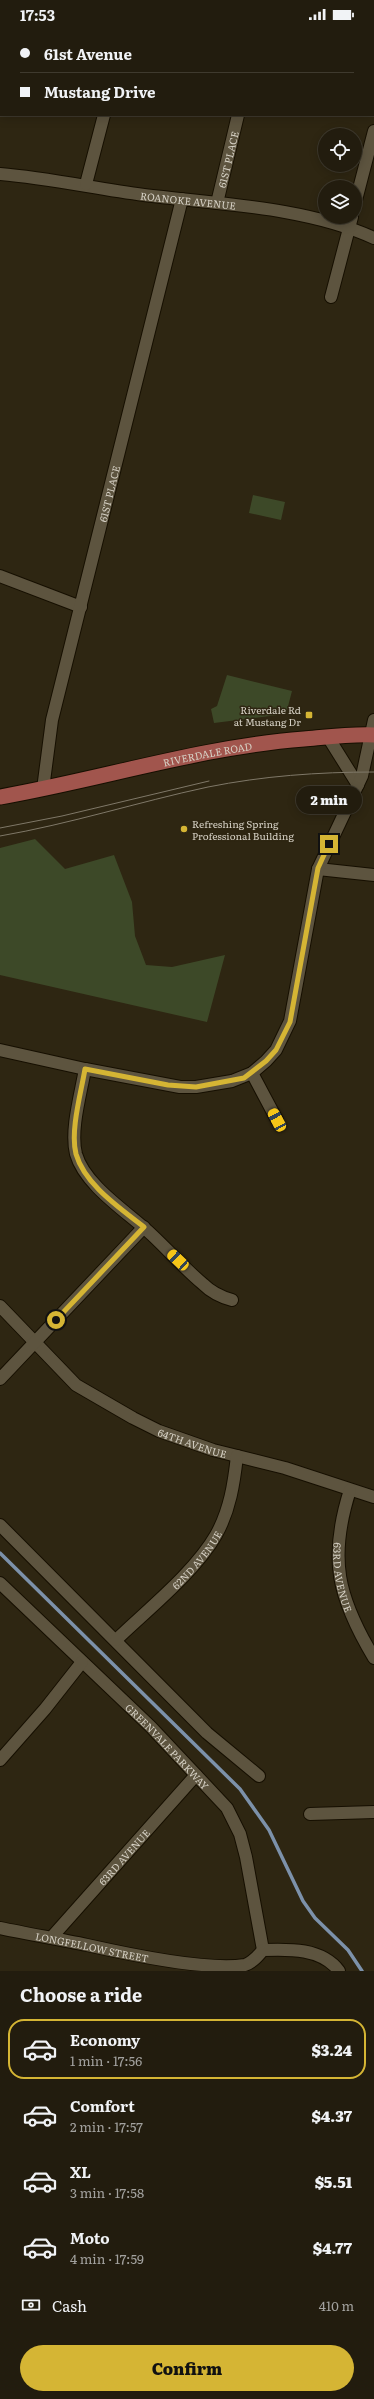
<!DOCTYPE html>
<html lang="en">
<head>
<meta charset="utf-8">
<style>
  :root { --surface:#221c0e; --page:#2e291c; --text:#f1f3f6; --muted:#a2a19e; --line:#3f3a2e; --accent:#d5b534 }
  body { margin:0; font-family:Literata,serif; background:var(--page); color:var(--text); height:100vh; display:flex; flex-direction:column; font-size:15px; white-space:nowrap }
  * { box-sizing:border-box; margin:0 }
  p { font-size:13px; color:var(--muted) }
  .icon { flex:none; width:22px; height:22px; fill:none; stroke:currentColor; stroke-width:2; stroke-linecap:round; stroke-linejoin:round }
  .map { position:relative; height:1943px; overflow:hidden }
  .drawer { display:flex; flex-direction:column; background:var(--surface); flex:1 }
  .drawer>* { flex:none }
  .guide { position:absolute; left:0px; top:0px; width:374px; height:88px; box-shadow:0 2px 10px #0003,0 0 0 1px var(--line); display:grid; align-content:center; height:88px; padding:0 20px; background:var(--surface) }
  .controls { position:absolute; left:318px; top:100px; display:grid; gap:8px }
  .controls a { display:grid; place-items:center; width:44px; height:44px; border-radius:50%; background:var(--surface); box-shadow:0 2px 10px #0003,0 0 0 1px var(--line); font-size:20px }
  .end { position:absolute; width:18px; height:18px; margin:-9px; border:5px solid #d5b534; background:#111; box-shadow:0 0 0 2px #111 }
  .from { border-radius:50% }
  .bubble { position:absolute; height:28px; border-radius:14px; background:var(--surface); box-shadow:0 2px 10px #0003,0 0 0 1px var(--line); font-size:13px; font-weight:800; line-height:28px; text-align:center }
  .car { position:absolute; width:12px; height:24px; margin:-12px -6px; border-radius:5px; box-shadow:0 0 3px 1px #0007; background:linear-gradient(#f5c518 24%,#345 0 40%,#f5c518 0 76%,#345 0 86%,#f5c518 0) }
  .guide b { display:flex; align-items:center; gap:14px; height:38px; font-size:15px }
  .guide b+b { border-top:1px solid var(--line) }
  .guide i { width:10px; height:10px; background:var(--text) }
  ul { padding:0; list-style:none }
  li { display:flex; align-items:center; gap:12px; height:60px; margin:0 8px 6px; padding:0 12px; border:2px solid transparent; border-radius:16px }
  li div { flex:1 }
  li b { display:block; font-size:15px }
  li em { font-style:normal; font-weight:800 }
  li.selected { border-color:var(--accent) }
  li>.icon { width:36px; height:36px; stroke-width:1.5 }
  h2 { padding:0 20px; font-size:18px; line-height:48px }
  .pay { display:flex; align-items:center; gap:10px; height:44px; padding:0 20px; font-size:15px }
  .pay p { margin-inline-start:auto }
  .button { display:flex; gap:8px; margin-top:auto; padding:8px 20px }
  .button a { flex:1; height:46px; border-radius:24px; background:var(--accent); color:#111; font-size:16px; font-weight:800; line-height:46px; text-align:center }
  .status { display:flex; justify-content:space-between; align-items:center; height:28px; padding:0 20px; background:var(--surface); direction:ltr }
  .status svg { height:11px; fill:currentColor }
  .map>svg:first-child { display:block }
  .green { fill:#3d4928 }
  .lines { fill:none; stroke-linecap:round; stroke-linejoin:round }
  .stream { stroke:#7c91aa; stroke-width:3.5 }
  .minor-casing { stroke:#160f00; stroke-width:14 }
  .major-casing { stroke:#160f00; stroke-width:17 }
  .minor { stroke:#5d543f; stroke-width:12 }
  .major { stroke:#a1554d; stroke-width:15 }
  .tram { stroke:#7f7868; stroke-width:1 }
  .route { stroke:#d5b534; stroke-width:5 }
  .poi-dot { fill:#d5b534; stroke:#2e2612; stroke-width:1.5 }
  .labels { text-anchor:middle; dominant-baseline:central; stroke-width:3; stroke-linejoin:round; paint-order:stroke }
  .street-label { font-size:10px; fill:#d6d1c5; stroke:#2e2612 }
  .poi-label { font-size:10px; fill:#d6d1c5; stroke:#2e2612; text-anchor:end }
</style>
</head>
<body>
<div class="status"><b>17:53</b><svg viewBox="0 0 49 12"><path d="M0 12V9h3v3zM5 12V6h3v6zM10 12V3h3v9zM15 12V0h3v12zM26 1h20v11H26zM47 4h2v5h-2z"/></svg></div>
<div class="map">
<svg width="374" height="1943" viewBox="0 0 374 1943">
  <rect width="100%" height="100%" fill="#2e2612"/>
  <path class="green" d="M253,467l32,7 -4,18 -32,-7z
    M227,647l65,16 -6,23 -72,9 -3,-14 6,-3z
    M35,811l30,30 49,-14 18,47 3,34 11,29 26,2 53,-12 -18,67 -207,-47v-127z"/>
  <g class="lines">
    <path class="stream" d="M0,1525l240,236 29,41 34,71 12,17 33,32 14,21"/>
    <g class="minor-casing">
      <g id="minor">
        <path d="M125,1v-1"/>
        <path d="M258,1l1,-1"/>
        <path id="s1" d="M0,146c50,4 96,15 144,21 74,9 163,12 230,43"/>
        <path d="M86,156l18,-69"/>
        <path id="s2" d="M217,175l21,-88"/>
        <path d="M355,176l19,-73"/>
        <path d="M331,269l21,-80"/>
        <path d="M0,548l81,31"/>
        <path d="M328,709l30,48"/>
        <path id="s3" d="M43,761l9,-69 130,-521"/>
        <path d="M318,841l56,6"/>
        <path d="M0,1022l85,19 95,18h16l36,-6 20,-8 14,-12 10,-11 14,-29 28,-152 44,-93 12,-56"/>
        <path d="M85,1041c-4,24 -15,61 -9,85 9,32 53,59 76,81 17,16 33,34 51,49 8,8 18,13 29,16"/>
        <path d="M252,1045l25,47"/>
        <path id="s4" d="M0,1278l76,79 57,33 26,13 54,19 72,18 89,29"/>
        <path d="M0,1351l144,-152"/>
        <path id="s5" d="M350,1462c-22,69 -12,108 24,168"/>
        <path d="M0,1497l207,208 52,43"/>
        <path id="s6" d="M0,1555l151,144 76,81 13,26 6,23 17,93"/>
        <path id="s7" d="M116,1612c31,-30 79,-68 100,-105 14,-25 18,-52 21,-79"/>
        <path d="M0,1732l45,-51 37,-47"/>
        <path d="M310,1786l64,-2"/>
        <path id="s8" d="M0,1900c29,6 58,11 87,17 40,9 120,26 158,20 8,-3 13,-9 18,-15 26,-1 59,-2 76,21"/>
        <path id="s9" d="M51,1910l145,-163"/>
      </g>
    </g>
    <g class="major-casing">
      <g id="major">
        <path id="s10" d="M0,769c102,-18 201,-50 304,-58 23,-2 47,-5 70,-4"/>
      </g>
    </g>
    <use href="#minor" class="minor"/>
    <use href="#major" class="major"/>
    <path class="tram" d="M0,800l62,-12 147,-35
      M0,808c70,-12 138,-34 208,-49 55,-11 110,-15 166,-15"/>
  </g>
  <g class="lines">
    <path class="route" d="M56,1292l88,-93c-24,-19 -59,-42 -68,-73 -6,-23 5,-61 9,-85l83,16 28,2 48,-9 22,-17 10,-11 14,-28 28,-154 11,-24"/>
  </g>
  <g class="poi-dot">
    <rect x="305" y="683" width="8" height="8" rx="2"/>
    <circle cx="184" cy="801" r="4"/>
  </g>
  <g class="labels">
    <g class="street-label">
      <text stroke="none"><textPath href="#s2" startOffset="45">61ST PLACE</textPath></text>
      <text stroke="none"><textPath href="#s1" startOffset="190">ROANOKE AVENUE</textPath></text>
      <text stroke="none"><textPath href="#s3" startOffset="303">61ST PLACE</textPath></text>
      <text stroke="none"><textPath href="#s10" startOffset="212">RIVERDALE ROAD</textPath></text>
      <text stroke="none"><textPath href="#s4" startOffset="240">64TH AVENUE</textPath></text>
      <text stroke="none"><textPath href="#s7" startOffset="114">62ND AVENUE</textPath></text>
      <text stroke="none"><textPath href="#s5" startOffset="89">63RD AVENUE</textPath></text>
      <text stroke="none"><textPath href="#s6" startOffset="234">GREENVALE PARKWAY</textPath></text>
      <text stroke="none"><textPath href="#s9" startOffset="109">63RD AVENUE</textPath></text>
      <text stroke="none"><textPath href="#s8" startOffset="94">LONGFELLOW STREET</textPath></text>
    </g>
    <g class="poi-label">
      <text x="301" y="681">Riverdale Rd<tspan x="301" dy="12">at Mustang Dr</tspan></text>
      <text x="192" y="795" text-anchor="start">Refreshing Spring<tspan x="192" dy="12">Professional Building</tspan></text>
    </g>
  </g>
</svg>
<div class="controls">
<a><svg class="icon" aria-label="locate" viewBox="0 0 24 24"><circle cx="12" cy="12" r="6"/><path d="M12 2v4M12 18v4M2 12h4M18 12h4"/></svg></a>
<a><svg class="icon" aria-label="layers" viewBox="0 0 24 24"><path d="M12 4l9 5-9 5-9-5zM3 14l9 5 9-5"/></svg></a>
</div>
<i class="end from" style="left:56px;top:1292px"></i>
<i class="end" style="left:329px;top:816px"></i>
<div class="bubble" style="left:296px;top:758px;width:66px">2 min</div>
<i class="car" style="left:277px;top:1092px;rotate:332deg"></i>
<i class="car" style="left:178px;top:1232px;rotate:313deg"></i>
<div class="guide">
<b><i class="from"></i>61st Avenue</b>
<b><i></i>Mustang Drive</b>
</div>
</div>
<section class="drawer">
<h2>Choose a ride</h2>
<ul>
<li class="selected"><svg class="icon" aria-label="car" viewBox="0 0 24 24"><path d="M5 17H2v-5l4-1 3-4h7l3 4 3 1v5h-3M9 17h6M6 11h13"/><circle cx="7" cy="17" r="2"/><circle cx="17" cy="17" r="2"/></svg><div><b>Economy</b><p>1 min · 17:56</p></div><em>$3.24</em></li>
<li><svg class="icon" aria-label="car" viewBox="0 0 24 24"><path d="M5 17H2v-5l4-1 3-4h7l3 4 3 1v5h-3M9 17h6M6 11h13"/><circle cx="7" cy="17" r="2"/><circle cx="17" cy="17" r="2"/></svg><div><b>Comfort</b><p>2 min · 17:57</p></div><em>$4.37</em></li>
<li><svg class="icon" aria-label="car" viewBox="0 0 24 24"><path d="M5 17H2v-5l4-1 3-4h7l3 4 3 1v5h-3M9 17h6M6 11h13"/><circle cx="7" cy="17" r="2"/><circle cx="17" cy="17" r="2"/></svg><div><b>XL</b><p>3 min · 17:58</p></div><em>$5.51</em></li>
<li><svg class="icon" aria-label="car" viewBox="0 0 24 24"><path d="M5 17H2v-5l4-1 3-4h7l3 4 3 1v5h-3M9 17h6M6 11h13"/><circle cx="7" cy="17" r="2"/><circle cx="17" cy="17" r="2"/></svg><div><b>Moto</b><p>4 min · 17:59</p></div><em>$4.77</em></li>
</ul>
<div class="pay"><svg class="icon" aria-label="cash" viewBox="0 0 24 24"><path d="M3 7h18v10H3z"/><circle cx="12" cy="12" r="2"/></svg>Cash<p>410 m</p></div>
<div class="button"><a>Confirm</a></div>
</section>
</body>
</html>
